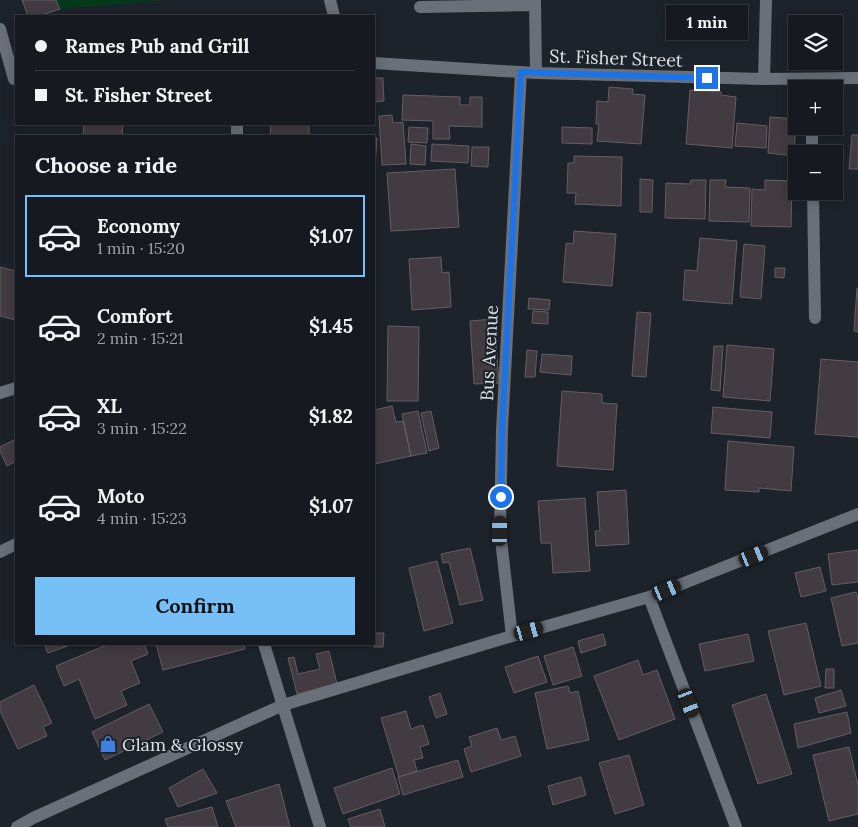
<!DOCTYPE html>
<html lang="en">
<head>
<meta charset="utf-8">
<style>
  :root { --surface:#161a20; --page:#23272d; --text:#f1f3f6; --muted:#9ea1a5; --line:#35383e; --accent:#76c0f7 }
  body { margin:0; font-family:Lora,serif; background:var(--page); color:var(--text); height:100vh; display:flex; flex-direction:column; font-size:19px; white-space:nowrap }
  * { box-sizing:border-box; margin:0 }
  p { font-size:16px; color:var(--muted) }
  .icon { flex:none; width:28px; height:28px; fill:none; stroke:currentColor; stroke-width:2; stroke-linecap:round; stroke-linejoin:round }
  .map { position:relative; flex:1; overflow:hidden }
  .panel { position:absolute; left:15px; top:135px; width:360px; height:510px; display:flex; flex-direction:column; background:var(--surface); border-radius:0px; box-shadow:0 2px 12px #0003,0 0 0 1px var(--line) }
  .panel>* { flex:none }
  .guide { position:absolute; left:15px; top:15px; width:360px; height:110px; border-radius:0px; box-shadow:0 2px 12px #0003,0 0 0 1px var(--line); display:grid; align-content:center; height:110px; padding:0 20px; background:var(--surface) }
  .controls { position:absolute; left:788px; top:15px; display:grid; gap:10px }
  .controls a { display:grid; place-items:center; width:55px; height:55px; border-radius:0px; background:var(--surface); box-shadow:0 2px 12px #0003,0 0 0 1px var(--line); font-size:25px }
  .end { position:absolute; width:22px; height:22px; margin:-11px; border:6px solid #1a73e8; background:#fff; box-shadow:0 0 0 2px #fff }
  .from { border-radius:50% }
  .bubble { position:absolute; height:35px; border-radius:0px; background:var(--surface); box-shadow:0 2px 12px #0003,0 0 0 1px var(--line); font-size:16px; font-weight:700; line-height:35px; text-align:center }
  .car { position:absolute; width:15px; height:30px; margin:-15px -8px; border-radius:6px; box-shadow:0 0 4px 1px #0007; background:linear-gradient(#222 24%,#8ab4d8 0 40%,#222 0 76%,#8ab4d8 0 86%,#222 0) }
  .guide b { display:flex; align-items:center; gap:18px; height:48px; font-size:19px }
  .guide b+b { border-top:1px solid var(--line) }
  .guide i { width:12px; height:12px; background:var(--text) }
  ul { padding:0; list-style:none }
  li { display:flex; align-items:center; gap:15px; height:82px; margin:0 10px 8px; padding:0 10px; border:2px solid transparent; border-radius:0px }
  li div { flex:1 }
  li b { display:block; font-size:19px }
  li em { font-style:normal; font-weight:700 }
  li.active { border-color:var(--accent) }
  li>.icon { width:45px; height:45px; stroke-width:1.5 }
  h2 { padding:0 20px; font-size:22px; line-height:60px }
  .button { display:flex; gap:10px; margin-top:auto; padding:10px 20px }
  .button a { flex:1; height:58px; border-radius:0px; background:var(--accent); color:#111; font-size:20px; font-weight:700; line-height:58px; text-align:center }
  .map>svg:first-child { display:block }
  .green { fill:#04391b }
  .building { fill:#423b42; stroke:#655d65 }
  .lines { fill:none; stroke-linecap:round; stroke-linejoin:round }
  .minor { stroke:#697079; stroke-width:12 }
  .route { stroke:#1a73e8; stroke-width:6 }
  .labels { text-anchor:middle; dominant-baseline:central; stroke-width:4; stroke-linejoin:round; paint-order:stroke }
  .street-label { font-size:18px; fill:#dde1e6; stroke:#1d232a }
  .poi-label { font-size:18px; fill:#dde1e6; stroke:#1d232a; text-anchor:start }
</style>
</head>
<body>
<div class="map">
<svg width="858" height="827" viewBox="0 0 858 827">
  <rect width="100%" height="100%" fill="#1d232a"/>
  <path class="green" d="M56,0h112l-108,9z"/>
  <path class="building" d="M22,0h34l4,9 -21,7h-11z
    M374,78h9l1,23 -9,1z
    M609,87l24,2 -1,5 13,1 -4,49 -44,-3 2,-17h-3l1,-23 11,1z
    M690,90l31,2v3l15,2 -4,51 -46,-4z
    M403,95l57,2v8h10v-8h12v30l-33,-1 1,13h-17v-18l-31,-1z
    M392,115l1,8 10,-1 3,42 -24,1 -3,-49z
    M770,117l26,2 -2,37 -26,-3z
    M737,123l30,3 -1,22 -31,-2z
    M84,124h39l-1,12h-39z
    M271,124h38v12h-39z
    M409,127l19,1 -1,15 -19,-1z
    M562,127l30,1v16l-30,-1z
    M852,135h6v34h-9z
    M374,138h3l-2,29 -1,-1z
    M411,144l15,2 -1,19 -15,-1z
    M432,144l37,2 -1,17 -37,-2z
    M472,147h17l-1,20 -17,-1z
    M574,156l48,1 -1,49 -46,-2 1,-11h-9l1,-30h6z
    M455,169l4,58 -68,4 -4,-58z
    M640,179l13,1 -1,32h-12z
    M691,180h15l-1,39 -40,-1 1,-35 24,1z
    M710,180h16l-1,7 25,1 -1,34 -40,-1z
    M765,180l27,1 -1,46 -40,-1 1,-37 13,1z
    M574,231l42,3 -4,52 -49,-4 3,-39 7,1z
    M700,238l37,3 -5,63 -49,-4 2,-30 12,1z
    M744,244l21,2 -4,53 -21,-2z
    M441,257l1,16 7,-1 2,35 -39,3 -3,-51z
    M0,267l16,4v49l-16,-4z
    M775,268h10l-1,10 -9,-1z
    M857,288h1v44l-4,-1z
    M529,298l21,2 -1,10 -21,-1z
    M533,311l15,1v12l-16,-1z
    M637,312l14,1 -5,64 -14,-1z
    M494,319l5,64 -25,1 -4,-63z
    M388,326l31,1 -1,74h-31z
    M727,345l47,4 -4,52 -47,-4z
    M714,346h9l-3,45 -9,-1z
    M527,350l10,1 -2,26h-10z
    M542,354l30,2 -1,19 -31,-3z
    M821,359l37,3v75l-43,-3z
    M562,391l40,3v9l15,1 -4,66 -56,-4z
    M392,406l4,16 7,-1 8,35 -37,8v-54z
    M713,407l59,5 -2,26 -59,-5z
    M418,411l9,42 -16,3 -9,-42z
    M431,411l8,37 -10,3 -8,-38z
    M16,439v22l-9,5 -7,-15v-4z
    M728,441l66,6 -3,44 -32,-3v4l-34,-2z
    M626,490l3,54 -33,2 -1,-15h5l-3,-39z
    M585,498l5,73 -37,2 -2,-30h-10l-3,-42z
    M470,548l13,52 -23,5 -11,-43 -6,1 -2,-9z
    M858,550v32l-26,3 -4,-31z
    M437,561l16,62 -29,8 -15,-63z
    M820,567l6,24 -25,6 -6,-24z
    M856,592l2,7v44l-16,3 -11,-48z
    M806,623l15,63 -37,9 -16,-64z
    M374,633h10l-1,14h-9z
    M603,634l3,11 -25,8 -3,-12z
    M748,634l6,27 -49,10 -6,-27z
    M44,644h29l-25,9z
    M109,644h35l4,10 -17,7 9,22 -19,8 6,14 -32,14 -16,-40 -15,7 -8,-20z
    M156,644h88l1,5 -82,21z
    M573,647l9,29 -29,9 -9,-29z
    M329,651l8,33 -40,10 -9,-36 6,-1 4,17 22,-5 -4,-15z
    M538,656l9,26 -33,11 -9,-26z
    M638,660l5,15 14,-5 18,49 -56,21 -25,-64z
    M826,669h8v19h-9z
    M34,685l18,38 -9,4 4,9 -29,13 -18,-38v-9z
    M568,686l2,7 8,-2 11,49 -42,9 -12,-56z
    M841,690l5,16 -27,7 -4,-15z
    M440,693l7,21 -11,4 -7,-21z
    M766,694l26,80 -34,10 -26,-79z
    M149,704l14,28 -58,28 -13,-28z
    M406,711l5,18 12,-4 6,19 -9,3 3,11 -9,2 3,11 -18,6 -18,-59z
    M847,712l4,21 -53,15 -4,-24z
    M497,728l4,12 14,-4 6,20 -50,16 -7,-23 8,-3 -3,-9z
    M849,747l9,38v29l-29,7 -16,-66z
    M629,755l15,50 -29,9 -16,-51z
    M458,760l5,17 -60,18 -5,-18z
    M392,768l8,26 -57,20 -9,-26z
    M203,769l14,24 -39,14 -9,-19z
    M581,777l5,18 -33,10 -5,-19z
    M279,784l11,43h-54l-10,-26z
    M212,807l6,20h-50l-3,-8z
    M380,809l5,18h-34l-3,-8z"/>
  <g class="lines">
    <path class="minor" d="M330,0l4,16
      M535,0l1,73
      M420,7l115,-2
      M0,29l14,50
      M374,63l162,10 228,6 94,-1
      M764,79l2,-79
      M812,126v28
      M237,136v-12
      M813,191l2,127
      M0,393l16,-5
      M0,552l16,-8
      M649,597l87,230
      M512,636l-12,-105 2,-101 19,-358
      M264,644l56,183
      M17,827l16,-9 250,-113 229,-69 137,-39 209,-83"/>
  </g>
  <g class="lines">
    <path class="route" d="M501,497l1,-67 19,-358 186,6"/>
  </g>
  <defs>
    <g id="shop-bare" transform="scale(1.35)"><path d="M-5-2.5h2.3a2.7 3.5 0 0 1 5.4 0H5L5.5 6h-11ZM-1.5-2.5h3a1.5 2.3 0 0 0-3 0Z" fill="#3f7fe0" stroke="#1d232a" stroke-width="2.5" paint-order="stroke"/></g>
  </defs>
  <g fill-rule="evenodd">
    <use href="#shop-bare" x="108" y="744"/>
  </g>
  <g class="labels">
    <g class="street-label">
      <text transform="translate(616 58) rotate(2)">St. Fisher Street</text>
      <text transform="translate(489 353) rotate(-87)">Bus Avenue</text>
    </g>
    <g class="poi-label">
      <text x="122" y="744">Glam &amp; Glossy</text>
    </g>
  </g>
</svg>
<div class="controls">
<a><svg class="icon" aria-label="layers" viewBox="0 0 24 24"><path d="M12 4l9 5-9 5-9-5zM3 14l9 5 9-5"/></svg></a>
<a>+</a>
<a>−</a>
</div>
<i class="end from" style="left:501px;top:497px"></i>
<i class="end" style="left:707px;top:78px"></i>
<div class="bubble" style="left:666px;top:5px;width:82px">1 min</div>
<i class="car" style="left:500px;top:531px;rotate:1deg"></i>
<i class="car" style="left:754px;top:556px;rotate:68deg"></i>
<i class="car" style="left:667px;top:590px;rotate:68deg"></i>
<i class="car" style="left:529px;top:631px;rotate:75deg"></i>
<i class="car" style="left:689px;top:703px;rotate:159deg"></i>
<div class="guide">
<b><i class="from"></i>Rames Pub and Grill</b>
<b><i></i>St. Fisher Street</b>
</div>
<section class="panel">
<h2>Choose a ride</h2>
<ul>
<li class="active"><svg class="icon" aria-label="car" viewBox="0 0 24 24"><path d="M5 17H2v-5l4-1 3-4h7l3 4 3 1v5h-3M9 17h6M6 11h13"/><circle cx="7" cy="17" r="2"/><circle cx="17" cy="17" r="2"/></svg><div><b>Economy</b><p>1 min · 15:20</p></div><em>$1.07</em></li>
<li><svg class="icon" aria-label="car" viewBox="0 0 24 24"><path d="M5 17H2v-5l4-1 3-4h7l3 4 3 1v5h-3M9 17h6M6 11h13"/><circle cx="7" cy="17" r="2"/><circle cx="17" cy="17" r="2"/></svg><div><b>Comfort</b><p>2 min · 15:21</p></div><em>$1.45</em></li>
<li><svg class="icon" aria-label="car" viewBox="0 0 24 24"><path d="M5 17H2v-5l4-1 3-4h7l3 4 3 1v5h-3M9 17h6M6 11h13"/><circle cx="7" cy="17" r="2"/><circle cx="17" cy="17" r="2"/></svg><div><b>XL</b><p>3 min · 15:22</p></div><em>$1.82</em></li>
<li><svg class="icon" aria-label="car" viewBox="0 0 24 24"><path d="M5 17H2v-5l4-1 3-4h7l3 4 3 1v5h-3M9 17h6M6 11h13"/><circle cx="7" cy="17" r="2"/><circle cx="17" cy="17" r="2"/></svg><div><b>Moto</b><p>4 min · 15:23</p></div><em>$1.07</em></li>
</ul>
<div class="button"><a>Confirm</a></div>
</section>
</div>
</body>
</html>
